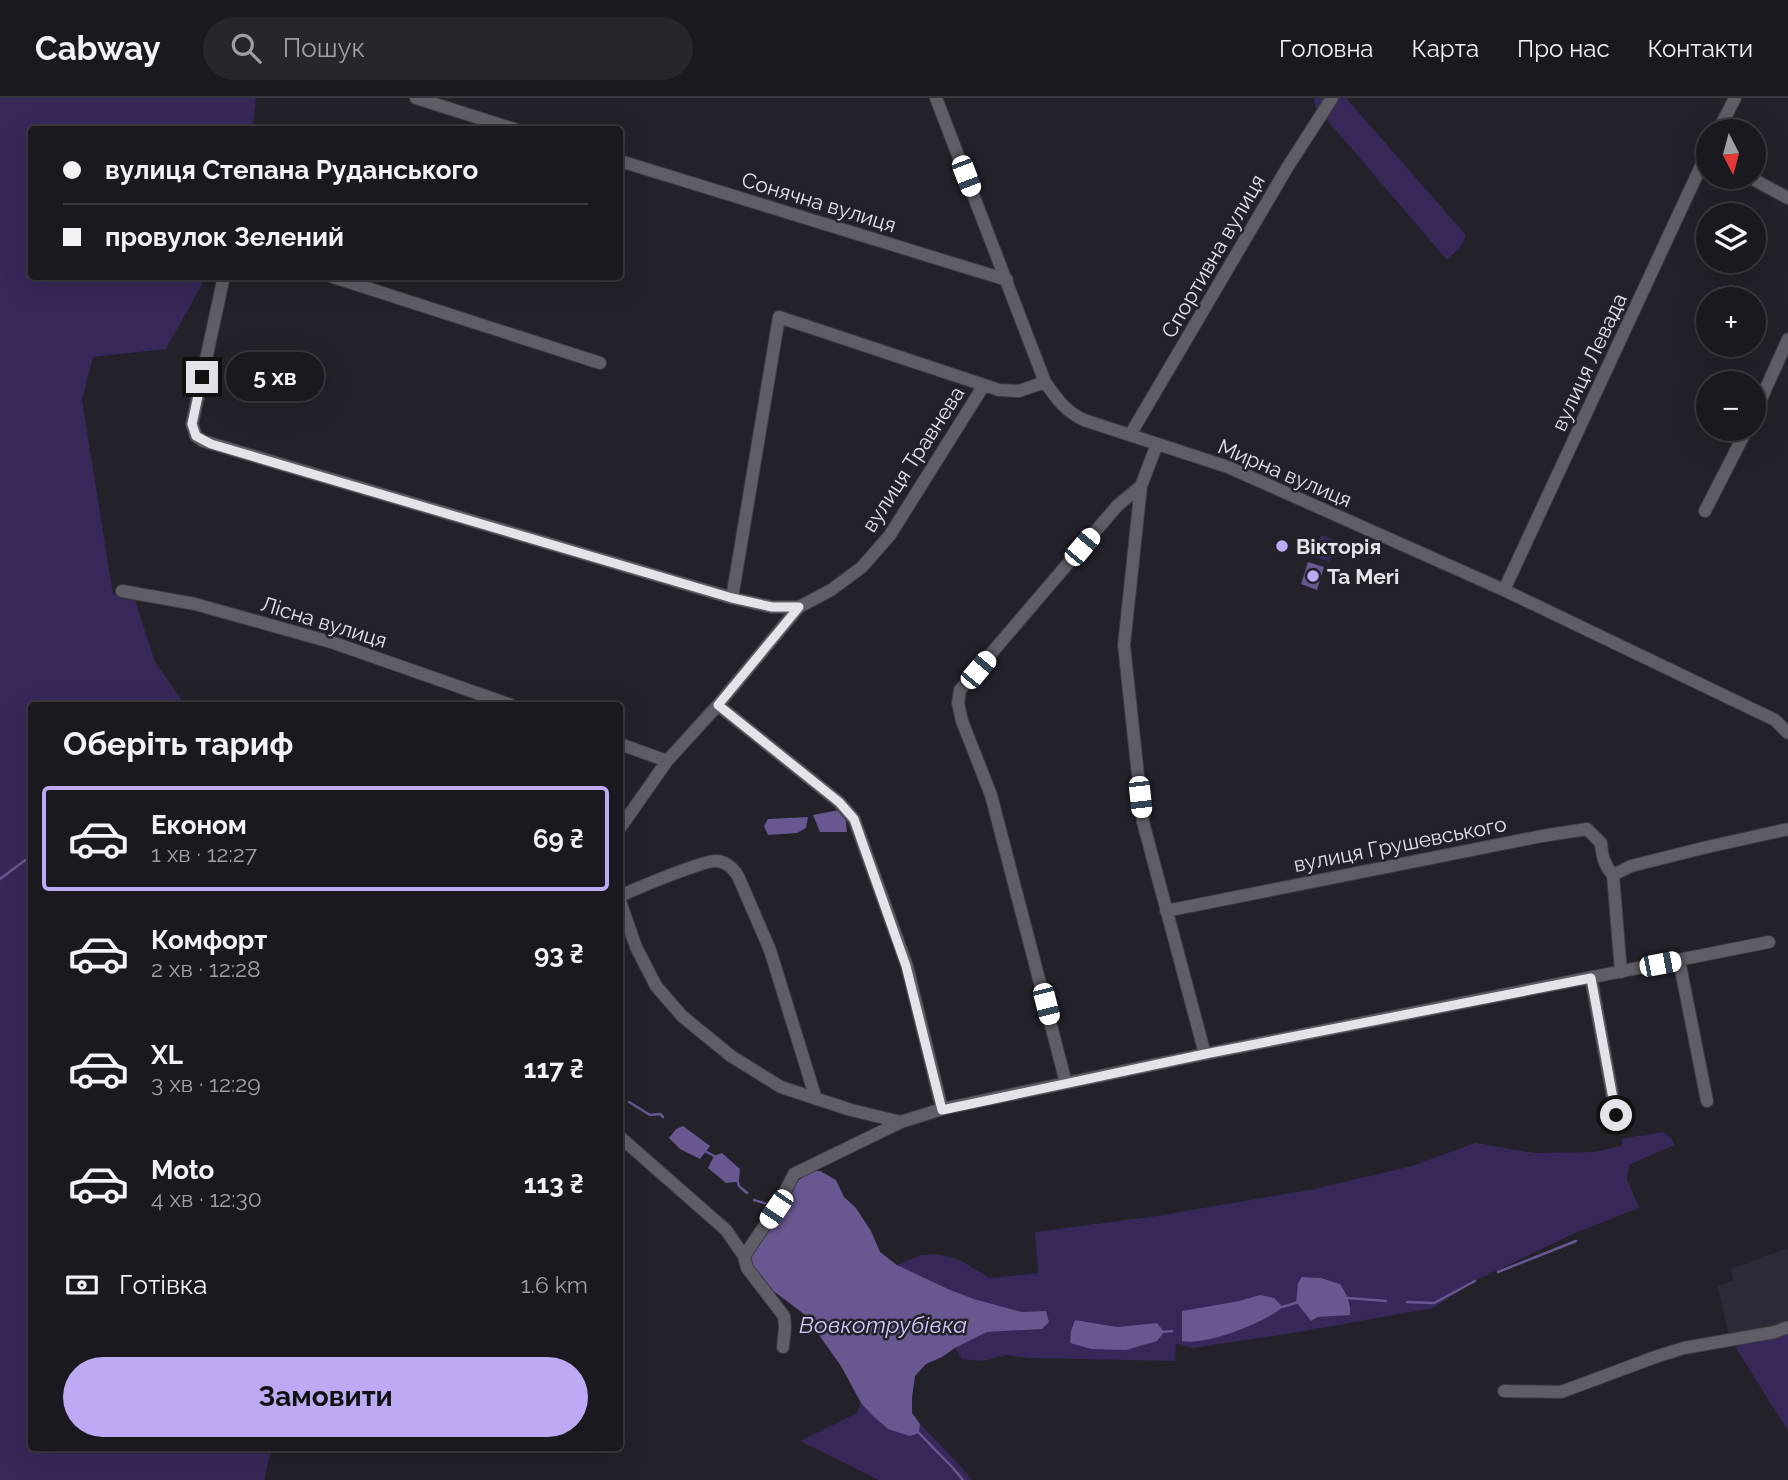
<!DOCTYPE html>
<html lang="uk">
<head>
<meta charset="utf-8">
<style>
  :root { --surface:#1a191f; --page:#27262c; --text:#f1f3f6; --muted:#9fa0a4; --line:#38383d; --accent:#bea9f4 }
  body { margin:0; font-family:Raleway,sans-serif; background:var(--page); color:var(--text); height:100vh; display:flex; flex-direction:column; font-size:26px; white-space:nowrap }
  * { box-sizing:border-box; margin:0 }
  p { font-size:23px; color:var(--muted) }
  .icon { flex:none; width:38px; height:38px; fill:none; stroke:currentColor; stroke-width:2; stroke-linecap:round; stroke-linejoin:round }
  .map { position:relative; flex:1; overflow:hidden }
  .sheet { position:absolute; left:28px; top:604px; width:595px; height:749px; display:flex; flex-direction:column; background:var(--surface); border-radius:7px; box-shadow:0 7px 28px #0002,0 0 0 2px var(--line) }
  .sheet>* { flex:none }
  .banner { position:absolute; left:28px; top:28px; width:595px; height:154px; border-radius:7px; box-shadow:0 7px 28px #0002,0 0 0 2px var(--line); display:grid; align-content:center; height:154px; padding:0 35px; background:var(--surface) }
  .needle { width:46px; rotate:174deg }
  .controls { position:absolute; left:1696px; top:21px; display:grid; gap:14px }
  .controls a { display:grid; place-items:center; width:70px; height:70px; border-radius:50%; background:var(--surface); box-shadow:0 7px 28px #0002,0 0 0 2px var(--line); font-size:35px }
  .end { position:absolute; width:32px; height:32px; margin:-16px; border:9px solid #e5e3e9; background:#111; box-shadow:0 0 0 4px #111 }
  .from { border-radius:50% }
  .bubble { position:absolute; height:49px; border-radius:24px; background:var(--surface); box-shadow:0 7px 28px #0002,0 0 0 2px var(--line); font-size:23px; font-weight:700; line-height:49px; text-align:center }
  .car { position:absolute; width:21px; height:42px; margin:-21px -10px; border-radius:9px; box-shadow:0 0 5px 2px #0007; background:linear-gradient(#fff 24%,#345 0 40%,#fff 0 76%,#345 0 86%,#fff 0) }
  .banner b { display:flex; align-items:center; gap:24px; height:66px; font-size:26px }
  .banner b+b { border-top:2px solid var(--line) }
  .banner i { width:18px; height:18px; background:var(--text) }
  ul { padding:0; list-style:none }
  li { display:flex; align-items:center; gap:21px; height:105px; margin:0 14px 10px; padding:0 21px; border:4px solid transparent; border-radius:7px }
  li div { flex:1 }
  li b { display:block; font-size:26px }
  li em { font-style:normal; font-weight:700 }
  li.on { border-color:var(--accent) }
  li>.icon { width:63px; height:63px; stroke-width:1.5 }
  h2 { padding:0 35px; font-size:32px; line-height:84px }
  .pay { display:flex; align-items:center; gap:18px; height:77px; padding:0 35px; font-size:26px }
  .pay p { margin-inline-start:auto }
  .action { display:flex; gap:14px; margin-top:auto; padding:14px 35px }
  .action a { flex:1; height:80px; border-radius:42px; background:var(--accent); color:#111; font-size:28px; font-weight:700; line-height:80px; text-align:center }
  header { display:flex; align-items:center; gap:42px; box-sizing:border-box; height:98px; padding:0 35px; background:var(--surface); border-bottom:2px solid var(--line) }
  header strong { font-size:33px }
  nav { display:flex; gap:38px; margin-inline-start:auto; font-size:24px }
  .search { width:490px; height:63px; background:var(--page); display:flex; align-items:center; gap:18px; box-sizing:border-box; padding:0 24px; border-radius:38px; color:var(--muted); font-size:26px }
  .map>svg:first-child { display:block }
  .built { fill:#2e2b38 }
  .green { fill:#382859; fill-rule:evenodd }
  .water { fill:#685791 }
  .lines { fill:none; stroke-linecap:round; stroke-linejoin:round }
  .stream { stroke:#685791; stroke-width:2.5 }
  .minor-casing { stroke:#3d3b41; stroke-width:14 }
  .minor { stroke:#5f5d66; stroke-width:12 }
  .route { stroke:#e5e3e9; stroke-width:9 }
  .poi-dot { fill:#bea9f4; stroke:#232129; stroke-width:2.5 }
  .labels { text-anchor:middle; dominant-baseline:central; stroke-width:5; stroke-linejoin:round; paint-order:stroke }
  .street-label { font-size:21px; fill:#e5e3e9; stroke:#232129 }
  .poi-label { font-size:21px; font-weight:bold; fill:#e5e3e9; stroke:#232129; text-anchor:start }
  .water-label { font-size:23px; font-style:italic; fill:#d5c7fb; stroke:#232129 }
</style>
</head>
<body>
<header>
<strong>Cabway</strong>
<div class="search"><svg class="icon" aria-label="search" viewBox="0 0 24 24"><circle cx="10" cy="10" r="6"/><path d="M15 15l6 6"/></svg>Пошук</div>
<nav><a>Головна</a><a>Карта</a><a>Про нас</a><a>Контакти</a></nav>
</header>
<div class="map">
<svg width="1788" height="1382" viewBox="0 0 1788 1382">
  <rect width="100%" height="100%" fill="#232129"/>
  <path class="built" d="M1788,1150v77l-59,12 -11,-51 15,-5 -2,-12z"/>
  <path class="green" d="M0,0h256l-4,31 -220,1v146l174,1 -40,72 -73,8 -11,43 31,194 21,3 21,65 30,43h-153v742h240l-8,33h-264z
    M1314,0h32l119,136c1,10 -11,19 -18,26l-124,-145 -7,-5z
    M1322,437l14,6 -7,21 -18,-7z
    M1663,1034l8,5 3,8 -45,20 -2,15 12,28 -64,25 -100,48 -42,27 -134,24 -106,16 -17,-4 -1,17 -144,-3 -24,-3 -26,6 -19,-2 -7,-11 32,-16 55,-3 -20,-17 -48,-13 -26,-10 -51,-24 24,-10 15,-1 22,5 32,19 48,-5 -3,-41 122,-16 157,-27 98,-23 63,-23 59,10 59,-1 29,-6v-7zM1303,1179c24,1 39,1 48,28l-40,16 -15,-19 2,-19zM1239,1203l-57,39 1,-29zM1076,1222l41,7 40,-4 -87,20z
    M1788,1227v106l-59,-94z
    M861,1305l11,12 47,18 1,-9 37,38 15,18h-93l-79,-39 57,-28z"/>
  <path class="water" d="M1308,464l16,5 -7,23 -16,-6z
    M839,712l6,4 2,18h-27l-7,-17z
    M808,719l-2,11 -9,5 -29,2 -4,-9 4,-7z
    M683,1028l27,20 -10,13 -20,-10 -11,-11 7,-9z
    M722,1055l18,16 -1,11 -3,2 -10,1 -18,-15 6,-12z
    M812,1073h8l16,9 8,17 12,11 15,23 9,21 17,13 51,24 26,10 48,13 24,-1 3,11 -7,7 -55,3 -32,16 -13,9 -16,7 -11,12 -3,22v15l8,11 -1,9 -9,3 -22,-7 -16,-14 -11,-12 -20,-37 -37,-52 -40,-30 -15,-24 47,-78z
    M1302,1179l19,1 19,6c7,11 11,18 10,31l-32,2 -7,4 -15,-19 2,-19z
    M1260,1197l14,3 9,9c-19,16 -77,39 -101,34v-30l57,-10z
    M1075,1222l42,7 40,-4 7,9 -7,9 -31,9 -35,-1 -21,-6 1,-12z"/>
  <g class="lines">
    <path class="stream" d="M0,781l28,-21
      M620,990l2,7
      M629,1004l21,13 10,-1 3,3
      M703,1052l13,7
      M737,1081l2,7 8,7
      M754,1102l17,5
      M1498,1174l78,-31
      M1348,1200l38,3
      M1407,1204l27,1 41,-22
      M1282,1209l17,-5
      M1162,1234l10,-1
      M917,1333l36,37 10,12"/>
    <g class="minor-casing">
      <path id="minor" d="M416,0l101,32
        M936,0l109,284c11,16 21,30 39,38l144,47 276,123 271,130 13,13
        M1718,33l17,-33
        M620,63l387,119
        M1749,79l39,21
        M224,178l-32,148 4,12 7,5 529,157 40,9h27
        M330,178l270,87
        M1754,317l34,-76
        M1130,337l157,-267 45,-70
        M1157,346l-16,42 -17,159 19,177 62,232
        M1705,413l42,-82
        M1504,492l204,-439
        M122,493l73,13 139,39 177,62
        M732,500l47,-281 220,73 20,1 26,-9
        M718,607l121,97 15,17 53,147 35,143
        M620,646l47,17
        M620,730l47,-67 51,-56 81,-98 32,-17 31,-23 28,-32 94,-150
        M620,795l4,1c16,-7 80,-34 93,-33 10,1 16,7 21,15l32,74 46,149
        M620,803l16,46 20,39 26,30 49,40 50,31 70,23 50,12
        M1166,813l376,-75 45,-7 14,14c1,13 3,22 12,32
        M1679,862l28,141
        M1621,874l-8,-97 18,-9 72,-18 85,-19
        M1591,880l25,137
        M1066,985l-75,-288 -29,-74 -4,-18 2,-13 157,-184 24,-20
        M620,1039l106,93 18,26 3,12 37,48 1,11 -2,20
        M744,1158l32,-47 18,-35 107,-52 41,-13 263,-55 564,-112
        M1504,1293l57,1 97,-36 26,-8 91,-16 13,-5"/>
    </g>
    <use href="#minor" class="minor"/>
  </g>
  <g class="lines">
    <path class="route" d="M202,279l-10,47 4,12 15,8 521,154 40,9h27l-81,98 121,97 15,17 52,147 36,144 263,-56 386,-76 25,137"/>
  </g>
  <g class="poi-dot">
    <circle cx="1282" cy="448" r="7"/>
    <circle cx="1313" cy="478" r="7"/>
  </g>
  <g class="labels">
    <g class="street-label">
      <text transform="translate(819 104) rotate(17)">Сонячна вулиця</text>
      <text transform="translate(1213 158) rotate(-60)">Спортивна вулиця</text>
      <text transform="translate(1589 264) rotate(-65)">вулиця Левада</text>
      <text transform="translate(913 361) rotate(-57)">вулиця Травнева</text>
      <text transform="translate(1285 375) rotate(23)">Мирна вулиця</text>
      <text transform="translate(324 524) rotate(17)">Лісна вулиця</text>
      <text transform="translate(1400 746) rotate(-11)">вулиця Грушевського</text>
    </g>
    <g class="poi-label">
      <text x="1296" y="448">Вікторія</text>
      <text x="1327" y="478">Ta Meri</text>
    </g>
    <g class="water-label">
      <text x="883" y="1226">Вовкотрубівка</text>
    </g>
  </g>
</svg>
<div class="controls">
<a><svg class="needle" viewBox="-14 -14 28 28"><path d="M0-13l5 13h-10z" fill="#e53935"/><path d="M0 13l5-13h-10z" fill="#9fa0a4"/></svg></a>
<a><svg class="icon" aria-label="layers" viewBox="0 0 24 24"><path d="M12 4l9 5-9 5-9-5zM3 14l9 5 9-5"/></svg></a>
<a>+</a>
<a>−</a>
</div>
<i class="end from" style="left:1616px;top:1017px"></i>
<i class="end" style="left:202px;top:279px"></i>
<div class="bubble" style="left:226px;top:254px;width:98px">5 хв</div>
<i class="car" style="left:966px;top:78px;rotate:159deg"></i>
<i class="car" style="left:1082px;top:449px;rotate:40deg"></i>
<i class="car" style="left:978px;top:572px;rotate:40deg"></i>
<i class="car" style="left:1140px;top:699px;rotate:174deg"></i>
<i class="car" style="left:1660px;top:866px;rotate:79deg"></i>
<i class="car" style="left:1046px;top:906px;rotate:166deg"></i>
<i class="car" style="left:776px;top:1111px;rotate:214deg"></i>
<div class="banner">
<b><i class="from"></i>вулиця Степана Руданського</b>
<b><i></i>провулок Зелений</b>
</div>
<section class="sheet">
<h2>Оберіть тариф</h2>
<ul>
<li class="on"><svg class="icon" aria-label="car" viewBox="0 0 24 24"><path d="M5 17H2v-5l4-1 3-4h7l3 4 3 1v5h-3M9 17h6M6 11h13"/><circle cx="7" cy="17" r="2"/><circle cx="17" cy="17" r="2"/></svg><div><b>Економ</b><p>1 хв · 12:27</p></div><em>69 ₴</em></li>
<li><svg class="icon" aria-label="car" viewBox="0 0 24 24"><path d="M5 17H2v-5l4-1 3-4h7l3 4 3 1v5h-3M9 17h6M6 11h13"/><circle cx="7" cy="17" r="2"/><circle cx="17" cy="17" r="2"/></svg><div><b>Комфорт</b><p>2 хв · 12:28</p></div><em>93 ₴</em></li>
<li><svg class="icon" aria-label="car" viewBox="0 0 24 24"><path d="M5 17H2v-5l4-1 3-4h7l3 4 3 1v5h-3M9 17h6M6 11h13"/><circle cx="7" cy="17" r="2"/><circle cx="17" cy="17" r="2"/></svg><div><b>XL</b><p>3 хв · 12:29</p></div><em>117 ₴</em></li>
<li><svg class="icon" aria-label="car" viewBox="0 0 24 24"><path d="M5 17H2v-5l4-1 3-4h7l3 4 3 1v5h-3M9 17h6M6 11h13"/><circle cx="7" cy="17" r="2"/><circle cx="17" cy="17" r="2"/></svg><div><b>Moto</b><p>4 хв · 12:30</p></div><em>113 ₴</em></li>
</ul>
<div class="pay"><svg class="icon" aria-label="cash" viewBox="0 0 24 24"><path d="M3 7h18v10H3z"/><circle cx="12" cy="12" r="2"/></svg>Готівка<p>1.6 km</p></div>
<div class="action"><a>Замовити</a></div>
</section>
</div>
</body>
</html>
